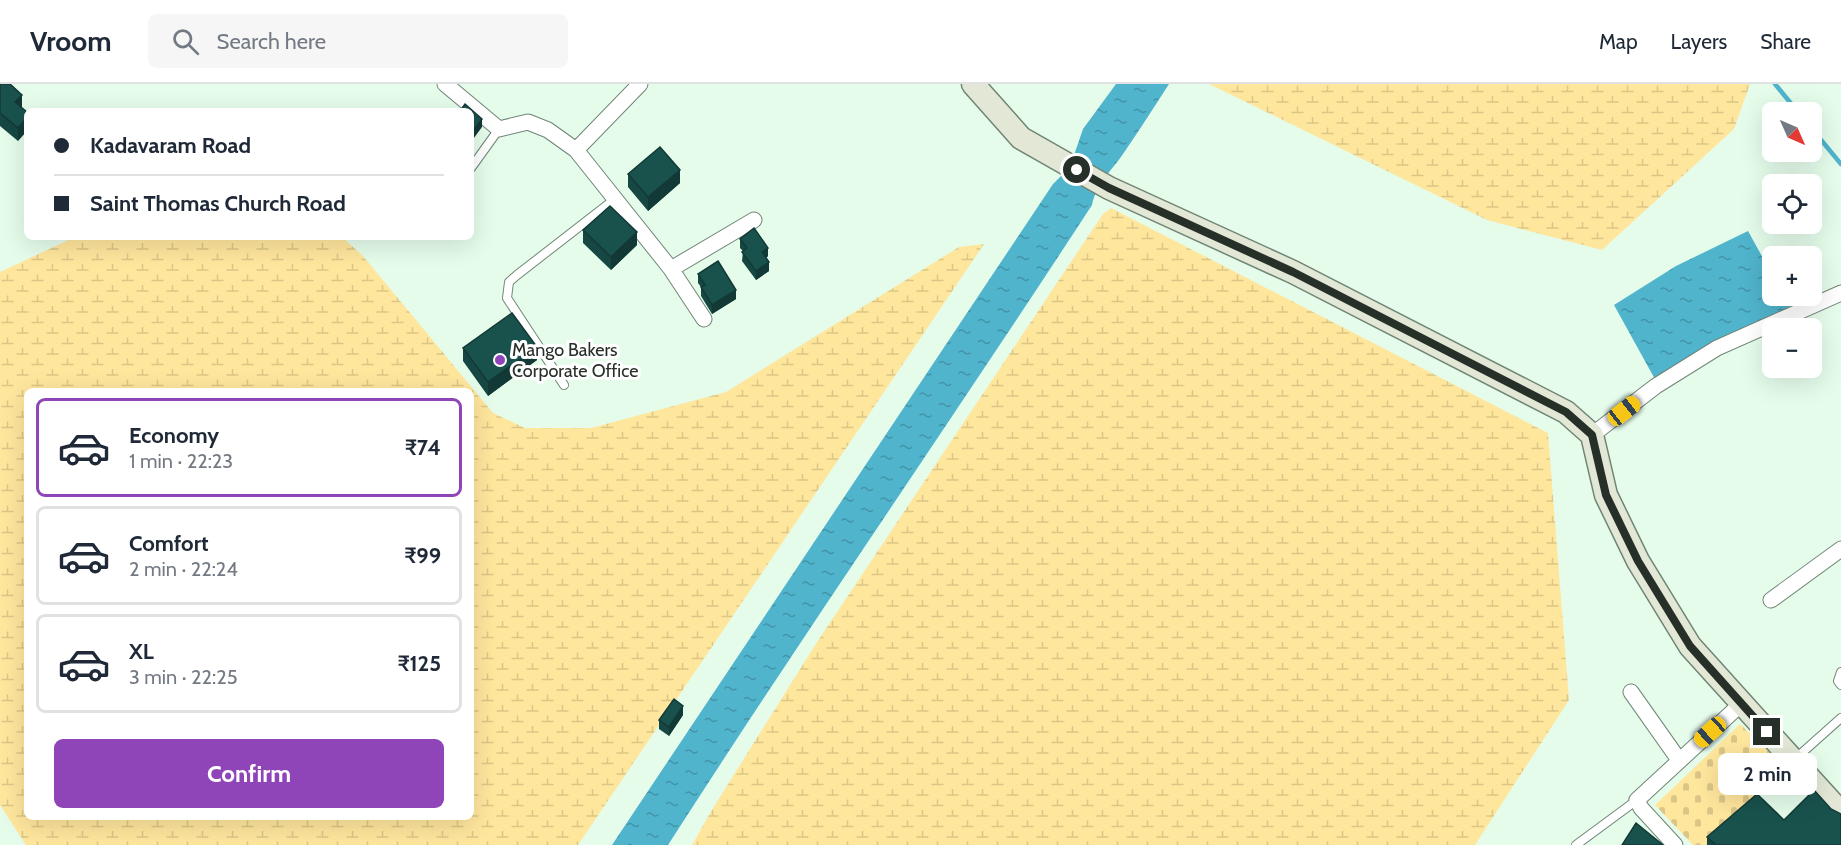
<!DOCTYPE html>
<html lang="en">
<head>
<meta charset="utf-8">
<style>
  :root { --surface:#fff; --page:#f6f6f7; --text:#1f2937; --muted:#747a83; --line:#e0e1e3; --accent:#8f45b7 }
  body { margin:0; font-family:Cabin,sans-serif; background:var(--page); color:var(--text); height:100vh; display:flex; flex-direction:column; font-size:22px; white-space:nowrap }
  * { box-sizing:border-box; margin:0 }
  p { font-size:20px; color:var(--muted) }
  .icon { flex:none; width:33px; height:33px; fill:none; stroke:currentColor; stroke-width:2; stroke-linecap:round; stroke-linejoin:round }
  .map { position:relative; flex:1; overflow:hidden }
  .side { position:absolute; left:24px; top:304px; width:450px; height:432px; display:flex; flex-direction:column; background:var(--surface); border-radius:9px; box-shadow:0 6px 24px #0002 }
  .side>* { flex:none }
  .hud { position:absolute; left:24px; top:24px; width:450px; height:132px; border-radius:9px; box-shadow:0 6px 24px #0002; display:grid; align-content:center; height:132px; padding:0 30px; background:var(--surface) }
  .needle { width:39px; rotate:135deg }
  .fabs { position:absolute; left:1762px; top:18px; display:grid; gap:12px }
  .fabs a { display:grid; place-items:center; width:60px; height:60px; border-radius:9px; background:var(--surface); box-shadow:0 6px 24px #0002; font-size:30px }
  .end { position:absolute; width:27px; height:27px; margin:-14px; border:8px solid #272f29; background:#fff; box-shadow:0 0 0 3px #fff }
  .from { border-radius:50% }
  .bubble { position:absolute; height:42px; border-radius:9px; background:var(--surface); box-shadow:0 6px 24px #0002; font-size:20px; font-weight:700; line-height:42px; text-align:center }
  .car { position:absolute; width:18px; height:36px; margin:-18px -9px; border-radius:8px; box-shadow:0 0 4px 2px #0007; background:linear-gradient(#f5c518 24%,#345 0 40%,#f5c518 0 76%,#345 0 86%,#f5c518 0) }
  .hud b { display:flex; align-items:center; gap:21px; height:57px; font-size:22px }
  .hud b+b { border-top:2px solid var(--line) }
  .hud i { width:15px; height:15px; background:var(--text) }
  ul { padding:10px 0 0; list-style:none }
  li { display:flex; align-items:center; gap:18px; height:99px; margin:0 12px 9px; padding:0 18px; border:3px solid var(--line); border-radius:9px }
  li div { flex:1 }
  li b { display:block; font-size:22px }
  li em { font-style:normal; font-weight:700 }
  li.active { border-color:var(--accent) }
  li>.icon { width:54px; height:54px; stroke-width:1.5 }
  .cta { display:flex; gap:12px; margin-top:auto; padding:12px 30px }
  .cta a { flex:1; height:69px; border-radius:9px; background:var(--accent); color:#fff; font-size:24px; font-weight:700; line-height:69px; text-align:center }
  header { display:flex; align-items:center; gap:36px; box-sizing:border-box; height:84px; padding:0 30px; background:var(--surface); border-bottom:2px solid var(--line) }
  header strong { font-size:28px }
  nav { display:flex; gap:33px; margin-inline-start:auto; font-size:21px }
  .search { width:420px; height:54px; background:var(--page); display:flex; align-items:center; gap:15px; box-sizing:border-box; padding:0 21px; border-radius:9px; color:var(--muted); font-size:22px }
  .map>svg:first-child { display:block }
  .wetland { fill:url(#wetland-marsh); fill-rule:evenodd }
  .cemetery { fill:url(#cemetery-stones) }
  .water { fill:url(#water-ripples) }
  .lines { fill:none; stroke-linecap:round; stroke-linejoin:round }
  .stream { stroke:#50b4cd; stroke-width:4.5 }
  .service-casing { stroke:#708576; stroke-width:10 }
  .minor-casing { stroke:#708576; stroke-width:17 }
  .secondary-casing { stroke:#708576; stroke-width:25 }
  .service { stroke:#fff; stroke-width:8 }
  .minor { stroke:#fff; stroke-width:15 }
  .secondary { stroke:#e2e8d5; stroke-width:22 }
  .wall { fill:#164742 }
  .shaded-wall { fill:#123936 }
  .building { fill:#19524d; stroke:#123936; stroke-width:1.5 }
  .route { stroke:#272f29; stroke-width:8 }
  .poi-dot { fill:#8f45b7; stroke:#fff; stroke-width:2 }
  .labels { text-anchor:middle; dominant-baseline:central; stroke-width:6; stroke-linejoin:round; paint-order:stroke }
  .poi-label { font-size:18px; fill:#272f29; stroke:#fff; text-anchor:start }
</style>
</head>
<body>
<header>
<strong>Vroom</strong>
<div class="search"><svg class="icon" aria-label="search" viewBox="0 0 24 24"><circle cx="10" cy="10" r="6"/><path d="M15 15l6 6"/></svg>Search here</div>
<nav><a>Map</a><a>Layers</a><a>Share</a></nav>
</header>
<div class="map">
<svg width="1841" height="761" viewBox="0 0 1841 761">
  <defs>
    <pattern id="wetland-marsh" width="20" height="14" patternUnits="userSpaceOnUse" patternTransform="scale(1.5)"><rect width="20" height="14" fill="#ffe69d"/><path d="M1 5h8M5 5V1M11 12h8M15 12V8" fill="none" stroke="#dbc687"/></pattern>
    <pattern id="cemetery-stones" width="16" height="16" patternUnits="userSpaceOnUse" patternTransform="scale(1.5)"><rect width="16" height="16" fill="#ffe69d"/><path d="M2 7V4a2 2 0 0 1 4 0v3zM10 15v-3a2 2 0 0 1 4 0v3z" fill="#dbc687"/></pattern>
    <pattern id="water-ripples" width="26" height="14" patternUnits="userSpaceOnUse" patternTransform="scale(1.5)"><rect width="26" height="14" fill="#50b4cd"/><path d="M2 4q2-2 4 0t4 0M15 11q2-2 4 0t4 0" fill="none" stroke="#4293a6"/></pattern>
  </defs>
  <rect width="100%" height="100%" fill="#e5fceb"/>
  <path class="wetland" d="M1209,0h541l-16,45 -132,121 -115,-30z
    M1111,124l437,225 21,267 -94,145h-783l21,-37 104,-166 286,-428z
    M75,153h267l21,19 130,157 32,15h66l135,-36 233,-145 25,-3 -406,601h-552l-26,-40v-533zM27,308h444v426h-444z"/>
  <path class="cemetery" d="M1740,640l48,46 -82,75h-13l-38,-40z"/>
  <path class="water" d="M1116,0h53c-15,23 -30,47 -46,70 -13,19 -26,28 -31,51 -140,215 -286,425 -424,640h-56l441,-661 12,-12 8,-14 10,-29z
    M1748,147l25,45v20h10l7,11 -134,74 -42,-76 62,-39z"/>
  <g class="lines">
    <path class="stream" d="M1775,0l23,28
      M1812,45l29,35"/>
    <g class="service-casing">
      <path id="service" d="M471,84l28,-39
        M564,301l-57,-87 2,-16 8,-7 98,-76
        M1841,588l-3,9 3,4
        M1795,675l46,-41
        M1576,761l61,-45"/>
    </g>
    <g class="minor-casing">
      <path id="minor" d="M445,0l54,45 29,-7 20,8 28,20 95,119 83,-49
        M576,66l64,-66
        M671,185l33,50
        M1592,351l64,-49 61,-38 124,-55
        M1771,516l70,-51
        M1631,608l48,68
        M1675,761l-34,-37 -4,-8 104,-96"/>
    </g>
    <g class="secondary-casing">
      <path id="secondary" d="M973,0l48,54 88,50 184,84 273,140 26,23 14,60 32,66 52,85 151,167"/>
    </g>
    <use href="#service" class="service"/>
    <use href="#minor" class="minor"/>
    <use href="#secondary" class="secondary"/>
  </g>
  <path class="wall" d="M0,0h10l12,11 -4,46 -18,-15z
    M628,90l52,9 -32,28 -20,-24z
    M583,146l54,15 -26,25 -28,-27z
    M740,155l28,17 -2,2 3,13 -13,9 -14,-19 1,-10 -3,-3z
    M698,190l38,25 -24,15 -11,-18v-9l-3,-4z
    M463,264l74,12 -49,36 -25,-35z
    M683,631l-14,21 -10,-7v-9z
    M1784,736l57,25h-134v-8z"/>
  <path class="shaded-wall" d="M22,11v13l-7,-6z
    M27,34v13l-9,10v-13z
    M482,35v8l-11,15v-9z
    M680,86v13l-32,28v-14z
    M637,148v13l-26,25v-13z
    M768,164v8l-6,5v-9z
    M769,178v9l-13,9v-9z
    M736,206v9l-24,15v-9z
    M537,263v13l-49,36v-14z
    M683,622v9l-14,21v-9z"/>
  <path class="building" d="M0,0h10l12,11 -7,7 12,10v6l-9,10 -18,-15z
    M465,20l17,15 -11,14v-22h-11z
    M660,63l20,23 -32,27 -20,-23z
    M610,122l27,26 -26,25 -28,-27z
    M754,144l14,20 -6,4 7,10 -13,9 -14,-19 5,-4 -7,-9z
    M718,177l18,29 -24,15 -11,-18 4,-2 -7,-11z
    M512,229l25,34 -49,35 -25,-34z
    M674,615l9,7 -14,21 -10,-7z
    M1814,706l17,19 10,5v31h-125l-9,-8 50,-43 27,26z
    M1636,739l27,22h-41z"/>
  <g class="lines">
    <path class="route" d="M1077,86l32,18 184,84 273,140 26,23 14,60 32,66 52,85 77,86"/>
  </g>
  <circle class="poi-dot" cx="500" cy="276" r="6"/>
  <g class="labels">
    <g class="poi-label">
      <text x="512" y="266">Mango Bakers<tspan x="512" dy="21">Corporate Office</tspan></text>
    </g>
  </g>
</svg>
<div class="fabs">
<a><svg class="needle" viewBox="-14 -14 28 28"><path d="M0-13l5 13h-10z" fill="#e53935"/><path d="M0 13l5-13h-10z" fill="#747a83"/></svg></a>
<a><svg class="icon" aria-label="locate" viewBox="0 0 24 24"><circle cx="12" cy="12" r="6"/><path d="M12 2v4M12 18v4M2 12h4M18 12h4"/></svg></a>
<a>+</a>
<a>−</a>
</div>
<i class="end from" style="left:1077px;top:86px"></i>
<i class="end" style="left:1767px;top:648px"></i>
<div class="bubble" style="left:1718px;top:669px;width:99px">2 min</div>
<i class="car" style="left:1624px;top:327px;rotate:52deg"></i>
<i class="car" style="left:1710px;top:648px;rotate:228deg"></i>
<div class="hud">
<b><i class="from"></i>Kadavaram Road</b>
<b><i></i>Saint Thomas Church Road</b>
</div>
<section class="side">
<ul>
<li class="active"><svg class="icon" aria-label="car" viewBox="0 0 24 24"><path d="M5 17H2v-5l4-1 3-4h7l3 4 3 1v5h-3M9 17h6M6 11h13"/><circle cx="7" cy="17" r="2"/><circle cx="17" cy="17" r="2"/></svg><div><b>Economy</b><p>1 min · 22:23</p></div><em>₹74</em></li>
<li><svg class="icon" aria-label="car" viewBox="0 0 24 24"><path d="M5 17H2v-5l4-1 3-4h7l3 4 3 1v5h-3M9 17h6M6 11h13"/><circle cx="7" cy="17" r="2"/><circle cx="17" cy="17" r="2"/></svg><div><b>Comfort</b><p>2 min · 22:24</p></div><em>₹99</em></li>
<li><svg class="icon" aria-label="car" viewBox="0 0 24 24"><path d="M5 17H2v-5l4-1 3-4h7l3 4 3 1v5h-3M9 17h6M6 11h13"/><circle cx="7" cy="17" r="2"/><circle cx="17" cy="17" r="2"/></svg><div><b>XL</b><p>3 min · 22:25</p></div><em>₹125</em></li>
</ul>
<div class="cta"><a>Confirm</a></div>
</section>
</div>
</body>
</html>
